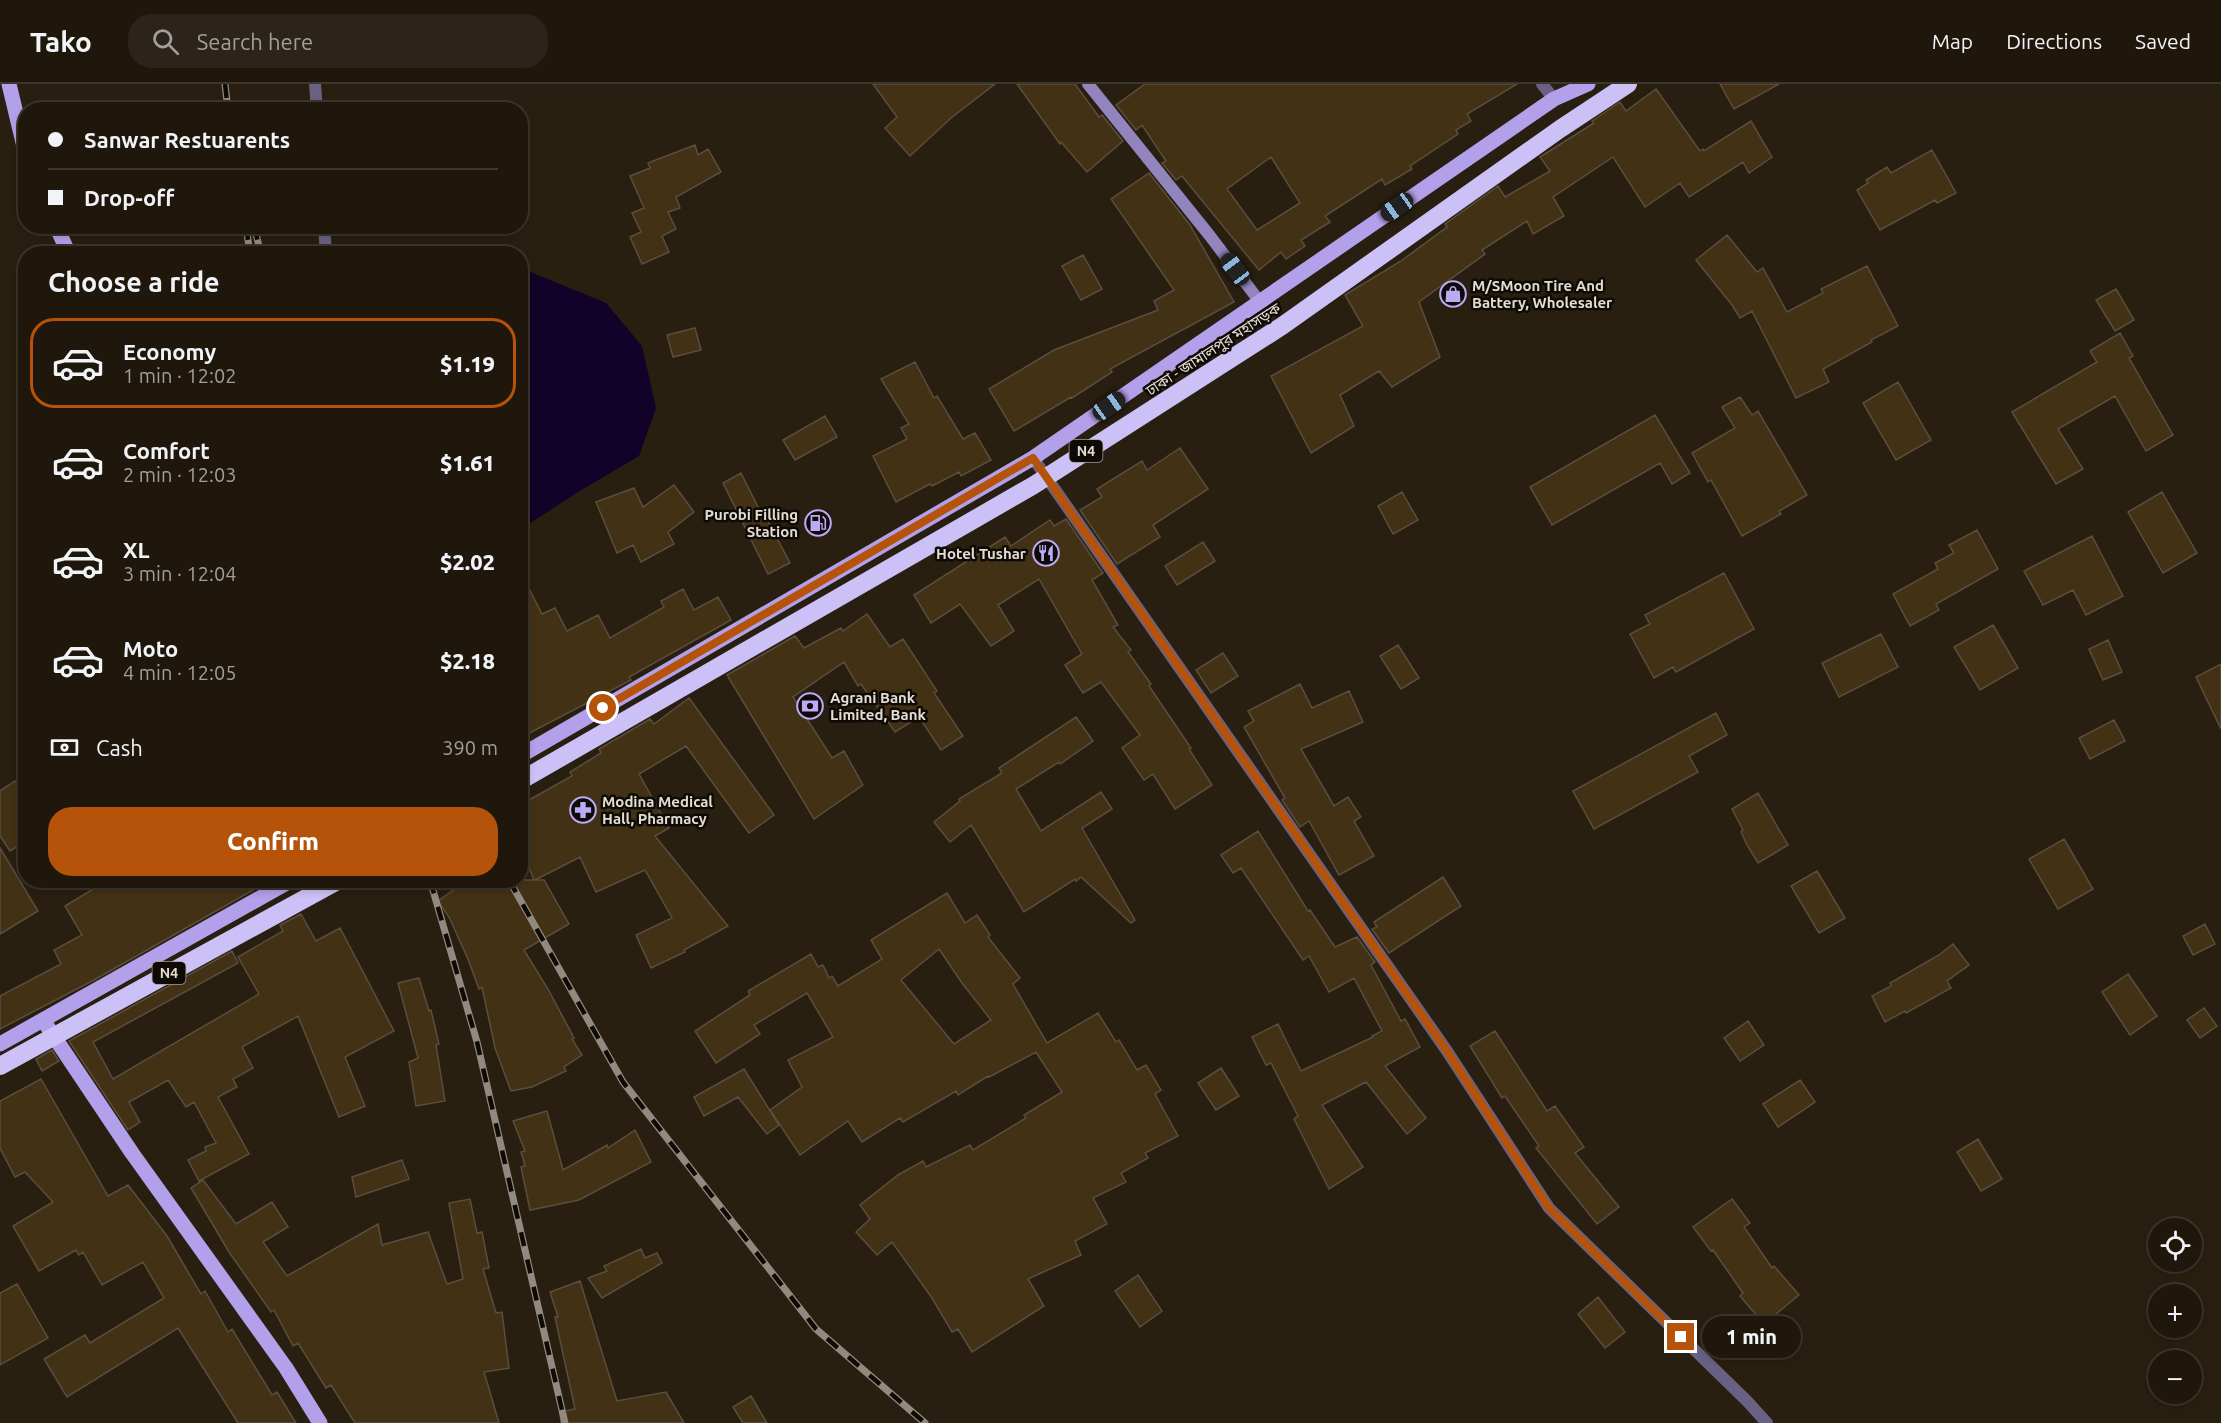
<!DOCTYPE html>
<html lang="en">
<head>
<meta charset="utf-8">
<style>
  :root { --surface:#1f170c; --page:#2c241a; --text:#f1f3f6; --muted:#a19f9d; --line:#3c362d; --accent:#b45309 }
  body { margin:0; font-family:Ubuntu,"Noto Sans Bengali",sans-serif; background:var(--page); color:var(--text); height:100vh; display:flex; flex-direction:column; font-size:22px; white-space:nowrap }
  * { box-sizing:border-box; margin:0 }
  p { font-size:20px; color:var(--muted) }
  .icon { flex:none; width:33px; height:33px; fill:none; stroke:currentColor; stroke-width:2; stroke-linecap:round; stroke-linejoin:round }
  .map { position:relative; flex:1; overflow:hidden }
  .drawer { position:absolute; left:18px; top:162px; width:510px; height:642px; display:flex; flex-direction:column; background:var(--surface); border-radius:24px; box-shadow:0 3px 9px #0003,0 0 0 2px var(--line) }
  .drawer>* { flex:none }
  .guide { position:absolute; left:18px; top:18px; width:510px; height:132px; border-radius:24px; box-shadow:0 3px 9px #0003,0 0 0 2px var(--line); display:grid; align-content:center; height:132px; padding:0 30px; background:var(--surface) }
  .controls { position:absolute; left:2148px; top:1134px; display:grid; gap:12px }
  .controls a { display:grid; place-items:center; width:54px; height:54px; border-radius:50%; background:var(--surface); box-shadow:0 3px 9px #0003,0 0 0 2px var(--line); font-size:30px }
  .end { position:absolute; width:27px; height:27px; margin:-14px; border:8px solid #b45309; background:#fff; box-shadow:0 0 0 3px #fff }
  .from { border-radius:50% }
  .bubble { position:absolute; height:42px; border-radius:21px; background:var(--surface); box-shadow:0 3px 9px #0003,0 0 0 2px var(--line); font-size:20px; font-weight:800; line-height:42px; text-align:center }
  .car { position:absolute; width:18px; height:36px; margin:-18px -9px; border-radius:8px; box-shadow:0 0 4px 2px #0007; background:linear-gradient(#222 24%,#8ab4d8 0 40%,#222 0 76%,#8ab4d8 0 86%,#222 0) }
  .guide b { display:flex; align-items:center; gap:21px; height:57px; font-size:22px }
  .guide b+b { border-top:2px solid var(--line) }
  .guide i { width:15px; height:15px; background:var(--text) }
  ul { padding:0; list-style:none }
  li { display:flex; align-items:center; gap:18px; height:90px; margin:0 12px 9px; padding:0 18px; border:3px solid transparent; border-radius:24px }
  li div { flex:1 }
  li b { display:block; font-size:22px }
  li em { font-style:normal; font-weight:800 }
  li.active { border-color:var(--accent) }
  li>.icon { width:54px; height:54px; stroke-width:1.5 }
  h2 { padding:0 30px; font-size:27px; line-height:72px }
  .pay { display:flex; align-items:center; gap:15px; height:66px; padding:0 30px; font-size:22px }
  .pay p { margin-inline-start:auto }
  .action { display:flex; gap:12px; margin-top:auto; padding:12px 30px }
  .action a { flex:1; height:69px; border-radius:24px; background:var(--accent); color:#fff; font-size:24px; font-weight:800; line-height:69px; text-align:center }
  header { display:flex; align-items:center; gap:36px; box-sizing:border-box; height:84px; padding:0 30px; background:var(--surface); border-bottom:2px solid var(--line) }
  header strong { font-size:28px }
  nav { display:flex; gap:33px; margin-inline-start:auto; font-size:21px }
  .search { width:420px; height:54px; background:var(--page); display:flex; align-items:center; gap:15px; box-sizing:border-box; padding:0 21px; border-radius:24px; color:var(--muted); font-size:22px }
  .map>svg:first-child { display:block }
  .water { fill:#100228 }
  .building { fill:#433115; stroke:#5a4e3e; stroke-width:1.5; fill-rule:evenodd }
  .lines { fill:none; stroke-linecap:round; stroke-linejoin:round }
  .street { stroke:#696184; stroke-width:12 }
  .secondary { stroke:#9285be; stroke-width:12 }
  .primary { stroke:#b2a0ea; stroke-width:15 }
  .rail-casing { stroke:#928a7e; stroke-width:7 }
  .rail { stroke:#0e0a05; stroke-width:4.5; stroke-dasharray:14; stroke-linecap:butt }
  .highway-bridge { stroke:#ccc1f6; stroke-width:18 }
  .route { stroke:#b45309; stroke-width:8 }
  .labels { text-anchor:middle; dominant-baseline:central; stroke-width:5; stroke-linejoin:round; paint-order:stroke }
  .shield { fill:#0e0a05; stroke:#a39d94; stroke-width:1.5 }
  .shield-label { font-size:14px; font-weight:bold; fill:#e3dcd2 }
  .poi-label { font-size:15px; font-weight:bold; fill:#e3dcd2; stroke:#0e0a05; text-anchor:start }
  .street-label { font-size:15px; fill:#e3dcd2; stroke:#0e0a05 }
</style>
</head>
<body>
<header>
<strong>Tako</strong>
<div class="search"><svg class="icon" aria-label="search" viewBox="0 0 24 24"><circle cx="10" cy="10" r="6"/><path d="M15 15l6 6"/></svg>Search here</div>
<nav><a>Map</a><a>Directions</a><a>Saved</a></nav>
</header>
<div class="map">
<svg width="2221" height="1339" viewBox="0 0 2221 1339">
  <rect width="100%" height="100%" fill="#291f10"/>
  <path class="water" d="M521,184l85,35 36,43 14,62 -17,48 -61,36 -57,37z"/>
  <path class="building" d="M873,0h122l-44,34 -41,38 -25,-28 12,-11z
    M1017,0h58l24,33 3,-2 21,26 -36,31 -26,-30 -1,2z
    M1145,0h372l-50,30 4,7 -15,9 2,4 -48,32 2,3 -27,16 -3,-6 -57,37 5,6 -29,18 4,6 -19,13 -5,-7 -22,18 -77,-94 -6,4 -14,-17 4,-2 -24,-36 -6,5 -20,-25zM1271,73l29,46 -43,27 -30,-41z
    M1720,0h59l-45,25z
    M1656,5l44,62 3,-2 1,2 47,-30 21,36 -23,16 -6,-11 -54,35 -9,-14 -35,24 -32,-50 -60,40 11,19 -31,18 -6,-13 -45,29 3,4 -66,48 21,55 -48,30 -13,-16 -39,24 14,31 -43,27 -40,-77 92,-50 -18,-31 56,-34 46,-34 -2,-3 53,-38 7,11 45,-26 -10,-14 54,-34 -2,-2 28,-19 6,9z
    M695,61l3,10 10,-6 13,23 -45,25 4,11 -12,4 8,17 -14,7 7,16 -27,12 -12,-27 11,-5 -9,-19 12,-5 -14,-32 20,-8 -2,-5z
    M1932,66l24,43 -19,10 -2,-3 -55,30 -23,-40 11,-7 -2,-3 21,-13 4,6z
    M1149,89l41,52 44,77 -124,67 2,3 -40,26 -1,-1 -57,34 -25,-42 65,-39 104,-40 -4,-9 20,-11 -63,-91z
    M1727,151l30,37 6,-4 24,44 36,-19 -2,-4 46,-23 31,60 -27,14 1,2 -49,27 6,13 -33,16 -44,-87 -12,7 -8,-13 -36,-45z
    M1083,171l19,34 -21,11 -19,-34z
    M2116,205l18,31 -19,11 -19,-31z
    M695,244l6,22 -28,7 -6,-22z
    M2120,249l13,23 -4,2 44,77 -27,16 -31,-55 -57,33 25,40 -27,15 -44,-72 85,-50 -7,-11z
    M915,278l19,36 3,-2 26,43 12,-6 16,27 -30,16 -2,-4 -27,14 -2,-2 -34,18 -23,-46 34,-17 -6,-11 8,-4 -28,-45z
    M1898,298l33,58 -35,20 -33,-57z
    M1740,313l12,18 6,-4 49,84 -28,16 2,3 -39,22 -31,-56 -3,2 -16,-29 43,-25 -13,-21z
    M1655,331l35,58 -18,11 -12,-21 -108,62 -22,-38z
    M825,332l12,21 -42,23 -12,-20z
    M1180,364l28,41 -55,36 7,12 -43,27 -37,-54 22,-13 -5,-8 45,-28 5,9z
    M741,389l20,40 2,-1 27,51 -22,11 -45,-91z
    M674,401l20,27 -26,20 6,12 -33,18 -8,-17 -16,8 -21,-51 38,-14 9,19z
    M1402,408l16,28 -25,14 -15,-28z
    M2162,408l35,61 -34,20 -35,-61z
    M1066,435l37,54 -11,7 26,45 -5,2 18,23 -3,2 23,32 -2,2 42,62 -2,1 23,36 -37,24 -22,-35 -9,6 -22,-32 18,-13 -39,-53 -18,11 -18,-28 17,-11 -43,-75 -41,26 16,26 -23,15 -31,-42 -29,19 -17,-28 91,-58 6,9 39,-26 4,6z
    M1977,446l21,39 -62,35 3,6 -29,16 -17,-32 45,-25 -3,-6 19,-10 -5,-8z
    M2092,452l31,60 -37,19 -13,-25 -30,15 -19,-34z
    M1203,458l12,19 -38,24 -12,-19z
    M520,487l22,43 13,-6 12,23 31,-16 12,23 54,-31 -3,-6 22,-12 11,21 24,-13 13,23 -102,57 2,3 -111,58z
    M1724,489l30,56 -78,43 -3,-5 -19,11 -24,-44 20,-10 -5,-9z
    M867,530l23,33 13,-8 34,52 -3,2 29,43 -22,14 -22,-33 -24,15 -34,-48 -3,2 -14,-24 -51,35 39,61 12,-7 19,34 -49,34 -87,-144 68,-39 9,12 37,-20 2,3z
    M1993,541l25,43 -38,22 -26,-43z
    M1881,550l17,33 -59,30 -17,-34z
    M2108,556l14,32 -19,8 -14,-31z
    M1398,561l21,33 -18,11 -21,-33z
    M1223,569l15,23 -27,17 -15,-23z
    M2221,580v65l-25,-52z
    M1300,600l12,24 37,-17 14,31 -62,27 33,57 14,-9 13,20 -7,4 20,35 -35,19 -30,-54 -9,6 -18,-27 3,-2 -41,-71 10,-6 -6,-10z
    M689,614l85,117 -25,18 -63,-87 -47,28 30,54 -14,8 73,90 -44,24 1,2 -34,16 -15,-33 36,-17 -27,-48 -49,22 -16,-35 -45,23h9l25,44 -45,26 24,39 26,49 -2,1 10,16 -18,12 2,4 -34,16 -21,4 -16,-43 -13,-61 -3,2 -11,-30 -19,-42 -11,-16 30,-21h66l-14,-35v-40l52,-29 -2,-4 31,-19 -2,-4 51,-30 4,5z
    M1716,629l11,22 -38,21 9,16 -104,57 -21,-38z
    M1076,633l17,24 -33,23 -1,-2 -43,27 25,42 60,-39 11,17 -30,19 53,92 -4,3 -50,-46 -5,4 -1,-2 -51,33 -53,-87 -21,17 -16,-20 26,-21 -1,-2 43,-26 -3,-5z
    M2114,636l11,21 -35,18 -11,-21z
    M15,697l11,16v44l-16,10 -10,-15v-45z
    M1758,709l30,52 -30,18 -11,-18 -6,-13 2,-2 -11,-21z
    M1258,747l50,80 2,-1 25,37 22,-10 18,25 -4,3 30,56 4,-2 15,28 -35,19 41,52 -19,16 -41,-52 -44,23 41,62 -34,22 -35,-70 4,-3 -27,-53 -5,2 -14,-28 26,-13 23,47 72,-34 -1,-1 10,-5 -28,-53 -25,14 -20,-36 -6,4 -62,-92 -8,5 -12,-18z
    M2064,755l29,50 -35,20 -29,-50z
    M0,764l38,63 -38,23z
    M1817,787l28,47 -26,15 -28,-47z
    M1443,793l18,29 -72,47 -17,-24 5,-2 -3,-5z
    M108,796h163l-177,100 -94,49v-33l61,-32 -7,-14 28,-15 -17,-29z
    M947,809l18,30 12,-8 13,20 -2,2 32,41 -7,6 34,59 51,-30 18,29 3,-2 18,30 9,-5 15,25 -6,4 23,42 -33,17 3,5 -27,15 5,9 -33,16 14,26 -32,17 6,14 -53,24 16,27 -72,46 -14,-23 -6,3 -20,-34 -40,-56 -15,13 -21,-23 14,-13 -10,-14 38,-30 25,-14 3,6 44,-22 3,5 53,-32 -2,-3 38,-23 -26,-40 -47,25 -1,-1 -30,19 -2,-4 -53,31 -3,-4 -38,24 -14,-21 -48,34 -30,-45 32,-23 -14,-27 45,-23 -26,-44 -53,32 6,9 -44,29 -21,-32 55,-36 -2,-4 63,-37 7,13 5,-2 6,13 3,-2 6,10 44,-27 -11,-19zM939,865l23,34 29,37 -37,24 -53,-64z
    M301,830l15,27 24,-13 54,103 -49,26 20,49 -26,11 -41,-101 -56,31 11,21 -20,11 4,8 -19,10 31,57 -50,27 -11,-21 18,-9 -1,-4 11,-4 -22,-41 -8,5 -18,-27 -39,22 11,20 -12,8 -59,-89 163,-90 6,12 -145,79 20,37 146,-85 -21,-37 45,-26 -3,-6z
    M2205,840l10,20 -22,11 -10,-19z
    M1953,860l16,21 -22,16 4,7 -45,25 -1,-2 -20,11 -13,-26 19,-10 -1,-3 49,-28z
    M2128,890l29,42 -27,19 -28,-43z
    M419,894l10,33 2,-1 8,34 -3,1 9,56 -29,5 -7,-44 9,-4 -20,-75z
    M2204,924l13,18 -17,12 -13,-18z
    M1748,937l16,24 -24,16 -16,-23z
    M1495,947l52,80 8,-5 29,41 -9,6 44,54 -22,17 -61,-76 3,-2 -34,-50 -3,2 -32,-52z
    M52,966l7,11 -17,10 -6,-12z
    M1221,984l18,28 -23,14 -18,-27z
    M744,985l35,56 -12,9 -29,-37 -34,19 -10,-19z
    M41,995l67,117 20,-11 39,51 34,58 4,-3 23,41 4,-3 40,66 5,-3 19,31h-58l-60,-95 -111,69 -23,-38 41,-24 5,8 74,-45 -21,-36 -41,23 -19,-33 -4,3 -3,-5 -37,21 -26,-45 40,-24 -28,-30 -10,5 -15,-29v-47z
    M1800,996l15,22 -37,25 -15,-23z
    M547,1027l16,59 44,-25 1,3 27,-18 16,32 -72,38 -49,10 -9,-43 4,-1 -4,-14 4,-1 -12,-30z
    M1978,1055l24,40 -21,12 -24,-39z
    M402,1076l7,19 -53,18 -4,-20z
    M203,1096l33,44 36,-22 16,25 -25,15 24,34 91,-52 4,21 46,-13 19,52 16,-5 -14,-76 21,-4 7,34 5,-1 7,36 -6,1 13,44 6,-1 7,56 -25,4 15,51h-144l-24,-38 -5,3 -28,-45 -5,3 -19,-36 -3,2 -42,-60 -38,-64z
    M1732,1115l18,24 -6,4 28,41 2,-2 25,29 -35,29 -24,-28 3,-3 -30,-43 -2,1 -18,-24z
    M641,1165l4,9 12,-5 5,10 -60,35 -14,-20 19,-7 -3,-5z
    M1138,1191l24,36 -22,16 -25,-36z
    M580,1197l37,120 49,-9 18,31h-123l-1,-11 15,-3 -20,-92h3l-8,-25z
    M17,1200l31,54 -48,27v-72z
    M1598,1213l27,35 -20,16 -27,-34z
    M751,1312l16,27h-24l-10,-16z"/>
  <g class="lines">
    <path class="street" d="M315,0l2,26
      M1542,0l12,15
      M324,142l2,28
      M1033,374l414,593 102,157 198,193 20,22"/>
    <path class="secondary" d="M1088,0l122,152 50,66"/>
    <path class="primary" d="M9,0l17,71
      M56,142l13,28
      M520,672l513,-298 521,-359 34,-15
      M43,936l89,133 154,215 34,55
      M0,960l292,-164"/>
    <g class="rail-casing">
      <path id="rail" d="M225,0l3,26
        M246,142l4,28
        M254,142l7,28
        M430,796l47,162 88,381
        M509,796l114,202 193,247 109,94"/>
    </g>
    <use href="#rail" class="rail"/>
    <path class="highway-bridge" d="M520,697l514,-296 248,-159 278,-197 68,-45
      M0,982l339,-186"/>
  </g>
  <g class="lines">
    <path class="route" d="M603,624l430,-250 414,593 102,157 132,129"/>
  </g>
  <defs>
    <g id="shop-ring" transform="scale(1.35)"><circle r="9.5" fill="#0e0a05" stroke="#bcaaf6" stroke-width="1.5"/><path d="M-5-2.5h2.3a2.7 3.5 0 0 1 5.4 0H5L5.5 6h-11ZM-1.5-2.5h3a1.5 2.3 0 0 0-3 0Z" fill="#bcaaf6"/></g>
    <g id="fuel-ring" transform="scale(1.35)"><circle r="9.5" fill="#0e0a05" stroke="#bcaaf6" stroke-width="1.5"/><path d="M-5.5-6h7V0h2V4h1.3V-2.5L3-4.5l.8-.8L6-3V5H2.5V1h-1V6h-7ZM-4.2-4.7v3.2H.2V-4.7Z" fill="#bcaaf6"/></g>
    <g id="restaurant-ring" transform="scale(1.35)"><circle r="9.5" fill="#0e0a05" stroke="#bcaaf6" stroke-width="1.5"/><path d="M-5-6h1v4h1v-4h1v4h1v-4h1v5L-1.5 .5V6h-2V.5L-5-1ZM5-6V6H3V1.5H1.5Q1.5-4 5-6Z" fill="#bcaaf6"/></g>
    <g id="bank-ring" transform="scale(1.35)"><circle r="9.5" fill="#0e0a05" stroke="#bcaaf6" stroke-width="1.5"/><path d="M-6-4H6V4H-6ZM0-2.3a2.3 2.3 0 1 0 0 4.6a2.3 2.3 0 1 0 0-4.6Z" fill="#bcaaf6"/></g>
    <g id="pharmacy-ring" transform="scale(1.35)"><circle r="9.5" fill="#0e0a05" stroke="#bcaaf6" stroke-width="1.5"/><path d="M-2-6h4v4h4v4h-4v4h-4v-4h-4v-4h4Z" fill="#bcaaf6"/></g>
  </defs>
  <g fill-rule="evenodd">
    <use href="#shop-ring" x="1453" y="210"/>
    <use href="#fuel-ring" x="818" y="439"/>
    <use href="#restaurant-ring" x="1046" y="469"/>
    <use href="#bank-ring" x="810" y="622"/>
    <use href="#pharmacy-ring" x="583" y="726"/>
  </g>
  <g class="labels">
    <g class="shield">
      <rect x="1069.5" y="356" width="33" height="22" rx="4.5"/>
      <rect x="152.5" y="878" width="33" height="22" rx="4.5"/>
    </g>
    <g class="shield-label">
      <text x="1086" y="367">N4</text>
      <text x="169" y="889">N4</text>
    </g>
    <g class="poi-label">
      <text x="1472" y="201">M/SMoon Tire And<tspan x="1472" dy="17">Battery, Wholesaler</tspan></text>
      <text x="798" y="430" text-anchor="end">Purobi Filling<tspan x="798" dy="17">Station</tspan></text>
      <text x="1026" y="469" text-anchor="end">Hotel Tushar</text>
      <text x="830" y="613">Agrani Bank<tspan x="830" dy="17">Limited, Bank</tspan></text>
      <text x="602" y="717">Modina Medical<tspan x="602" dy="17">Hall, Pharmacy</tspan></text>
    </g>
    <g class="street-label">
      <text transform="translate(1213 265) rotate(-33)">ঢাকা - জামালপুর মহাসড়ক</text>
    </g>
  </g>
</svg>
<div class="controls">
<a><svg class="icon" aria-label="locate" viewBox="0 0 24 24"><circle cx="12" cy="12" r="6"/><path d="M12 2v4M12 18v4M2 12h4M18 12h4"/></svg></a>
<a>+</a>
<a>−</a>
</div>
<i class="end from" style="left:603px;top:624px"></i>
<i class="end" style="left:1681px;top:1253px"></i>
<div class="bubble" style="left:1702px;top:1232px;width:99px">1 min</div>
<i class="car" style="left:1397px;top:123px;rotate:235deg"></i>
<i class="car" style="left:1235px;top:185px;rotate:323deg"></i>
<i class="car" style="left:1109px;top:322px;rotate:55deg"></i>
<div class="guide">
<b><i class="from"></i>Sanwar Restuarents</b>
<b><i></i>Drop-off</b>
</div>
<section class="drawer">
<h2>Choose a ride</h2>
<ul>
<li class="active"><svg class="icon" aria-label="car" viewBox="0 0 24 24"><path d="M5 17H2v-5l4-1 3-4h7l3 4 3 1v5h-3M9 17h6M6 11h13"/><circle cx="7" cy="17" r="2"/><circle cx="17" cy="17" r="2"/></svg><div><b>Economy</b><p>1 min · 12:02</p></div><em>$1.19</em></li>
<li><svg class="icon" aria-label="car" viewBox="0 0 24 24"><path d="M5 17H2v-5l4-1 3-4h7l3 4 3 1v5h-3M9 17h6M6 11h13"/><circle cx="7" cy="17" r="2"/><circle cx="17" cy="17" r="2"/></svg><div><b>Comfort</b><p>2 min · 12:03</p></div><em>$1.61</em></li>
<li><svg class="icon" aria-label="car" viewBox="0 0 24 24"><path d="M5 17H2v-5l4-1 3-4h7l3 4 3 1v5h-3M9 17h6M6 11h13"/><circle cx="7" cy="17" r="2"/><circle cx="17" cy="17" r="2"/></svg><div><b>XL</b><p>3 min · 12:04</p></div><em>$2.02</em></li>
<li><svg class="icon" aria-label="car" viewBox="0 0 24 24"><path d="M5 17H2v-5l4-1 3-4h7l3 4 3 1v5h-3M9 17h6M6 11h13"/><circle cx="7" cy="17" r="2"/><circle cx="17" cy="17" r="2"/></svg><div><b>Moto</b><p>4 min · 12:05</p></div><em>$2.18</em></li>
</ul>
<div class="pay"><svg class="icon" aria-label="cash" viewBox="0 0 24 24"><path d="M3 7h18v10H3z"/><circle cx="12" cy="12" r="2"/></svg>Cash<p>390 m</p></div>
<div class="action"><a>Confirm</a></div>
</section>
</div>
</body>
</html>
